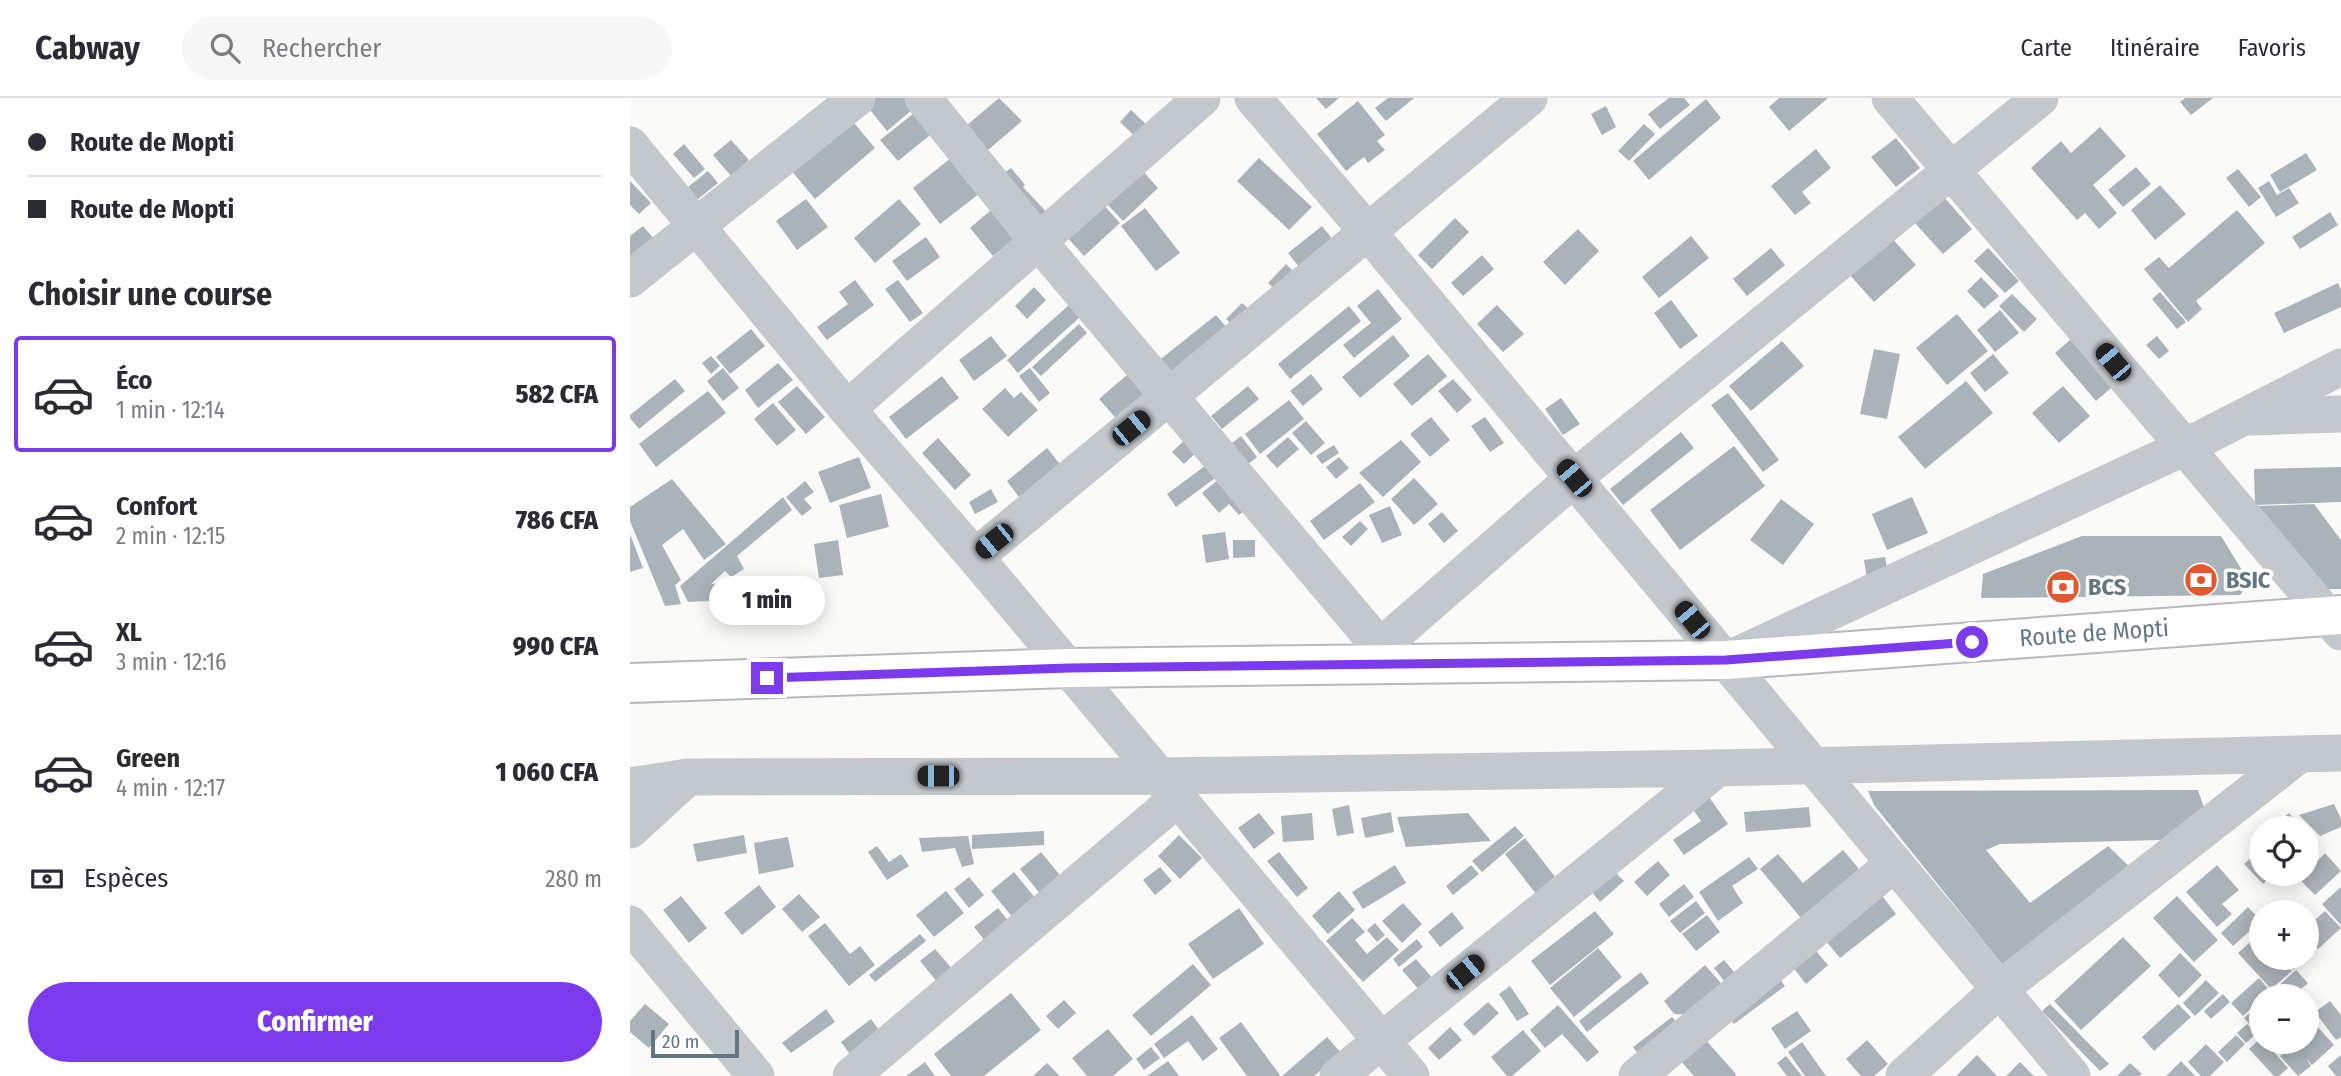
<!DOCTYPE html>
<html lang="fr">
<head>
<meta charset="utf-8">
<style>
  :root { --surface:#fff; --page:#f7f7f7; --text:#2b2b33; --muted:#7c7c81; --line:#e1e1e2; --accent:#7c3aed }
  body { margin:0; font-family:"Fira Sans Condensed",sans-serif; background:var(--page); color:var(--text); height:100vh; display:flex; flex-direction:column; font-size:26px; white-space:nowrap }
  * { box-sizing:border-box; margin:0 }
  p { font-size:23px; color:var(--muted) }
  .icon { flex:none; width:38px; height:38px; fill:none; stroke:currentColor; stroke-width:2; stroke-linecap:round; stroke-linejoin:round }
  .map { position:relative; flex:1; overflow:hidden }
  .panel { display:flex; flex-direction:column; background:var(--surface); width:630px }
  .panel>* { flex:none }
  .hud { display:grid; align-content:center; height:154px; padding:0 28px; background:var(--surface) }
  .buttons { position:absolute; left:1619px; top:718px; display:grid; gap:14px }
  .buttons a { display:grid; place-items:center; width:70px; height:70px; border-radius:50%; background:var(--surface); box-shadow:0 4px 18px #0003; font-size:35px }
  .scale { position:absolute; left:21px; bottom:18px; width:88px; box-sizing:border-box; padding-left:7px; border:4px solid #657683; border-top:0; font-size:19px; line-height:24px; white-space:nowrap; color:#657683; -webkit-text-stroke:5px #fff; paint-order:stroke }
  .end { position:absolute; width:32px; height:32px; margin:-16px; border:9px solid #7c3aed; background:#fff; box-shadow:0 0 0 4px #fff }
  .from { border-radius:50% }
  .bubble { position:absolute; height:49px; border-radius:24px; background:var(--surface); box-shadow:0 4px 18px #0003; font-size:23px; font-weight:800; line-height:49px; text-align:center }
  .car { position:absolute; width:21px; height:42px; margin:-21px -10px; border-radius:9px; box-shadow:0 0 5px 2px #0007; background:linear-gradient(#222 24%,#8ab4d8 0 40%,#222 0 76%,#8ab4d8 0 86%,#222 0) }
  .hud b { display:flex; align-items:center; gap:24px; height:66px; font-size:26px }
  .hud b+b { border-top:2px solid var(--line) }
  .hud i { width:18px; height:18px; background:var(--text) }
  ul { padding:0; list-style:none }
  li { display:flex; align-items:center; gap:21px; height:116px; margin:0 14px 10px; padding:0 14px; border:4px solid transparent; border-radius:7px }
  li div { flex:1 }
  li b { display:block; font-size:26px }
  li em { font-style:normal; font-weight:800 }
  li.current { border-color:var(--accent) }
  li>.icon { width:63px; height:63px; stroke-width:1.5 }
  h2 { padding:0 28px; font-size:32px; line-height:84px }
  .pay { display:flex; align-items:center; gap:18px; height:77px; padding:0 28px; font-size:26px }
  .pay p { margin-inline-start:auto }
  .button { display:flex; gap:14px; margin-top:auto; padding:14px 28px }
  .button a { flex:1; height:80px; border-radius:42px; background:var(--accent); color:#fff; font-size:28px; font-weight:800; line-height:80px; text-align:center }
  header { display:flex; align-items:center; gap:42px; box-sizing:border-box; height:98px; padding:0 35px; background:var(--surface); border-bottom:2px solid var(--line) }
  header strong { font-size:33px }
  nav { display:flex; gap:38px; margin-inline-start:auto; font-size:24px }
  .search { width:490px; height:63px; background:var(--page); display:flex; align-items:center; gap:18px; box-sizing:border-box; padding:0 24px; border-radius:38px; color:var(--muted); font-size:26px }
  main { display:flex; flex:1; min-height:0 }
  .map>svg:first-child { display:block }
  .building { fill:#aab3b9 }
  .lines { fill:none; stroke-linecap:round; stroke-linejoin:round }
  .highway-casing { stroke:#b4b9bd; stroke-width:42 }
  .minor { stroke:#c3c8cc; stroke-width:37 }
  .highway { stroke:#fff; stroke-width:38 }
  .route { stroke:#7c3aed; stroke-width:9 }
  .labels { text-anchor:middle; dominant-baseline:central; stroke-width:7; stroke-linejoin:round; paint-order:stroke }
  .poi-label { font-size:24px; font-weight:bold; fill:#657683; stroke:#fff; text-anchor:start }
  .street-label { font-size:24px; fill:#657683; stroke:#fff }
</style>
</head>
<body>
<header>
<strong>Cabway</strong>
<div class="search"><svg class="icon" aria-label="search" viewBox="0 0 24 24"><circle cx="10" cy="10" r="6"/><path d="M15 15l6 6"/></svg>Rechercher</div>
<nav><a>Carte</a><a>Itinéraire</a><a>Favoris</a></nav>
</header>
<main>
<section class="panel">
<div class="hud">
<b><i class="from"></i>Route de Mopti</b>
<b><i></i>Route de Mopti</b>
</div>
<h2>Choisir une course</h2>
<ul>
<li class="current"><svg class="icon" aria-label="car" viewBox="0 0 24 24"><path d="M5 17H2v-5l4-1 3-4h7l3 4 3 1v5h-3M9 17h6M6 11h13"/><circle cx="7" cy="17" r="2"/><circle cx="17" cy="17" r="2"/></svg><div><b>Éco</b><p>1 min · 12:14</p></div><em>582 CFA</em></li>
<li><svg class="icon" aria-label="car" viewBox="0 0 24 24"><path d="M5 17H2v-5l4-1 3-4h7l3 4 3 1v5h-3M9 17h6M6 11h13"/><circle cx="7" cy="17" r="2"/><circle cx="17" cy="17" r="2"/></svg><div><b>Confort</b><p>2 min · 12:15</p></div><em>786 CFA</em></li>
<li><svg class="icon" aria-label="car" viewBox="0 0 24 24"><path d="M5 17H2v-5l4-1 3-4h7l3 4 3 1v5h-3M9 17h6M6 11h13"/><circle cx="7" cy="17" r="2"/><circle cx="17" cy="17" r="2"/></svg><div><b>XL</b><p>3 min · 12:16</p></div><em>990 CFA</em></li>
<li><svg class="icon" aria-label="car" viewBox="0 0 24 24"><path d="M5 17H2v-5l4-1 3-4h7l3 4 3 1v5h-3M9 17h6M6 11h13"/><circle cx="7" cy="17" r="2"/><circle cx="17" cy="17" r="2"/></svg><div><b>Green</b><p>4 min · 12:17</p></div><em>1 060 CFA</em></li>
</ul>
<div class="pay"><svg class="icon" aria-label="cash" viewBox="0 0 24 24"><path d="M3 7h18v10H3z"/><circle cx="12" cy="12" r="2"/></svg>Espèces<p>280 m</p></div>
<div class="button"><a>Confirmer</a></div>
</section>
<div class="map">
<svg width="1711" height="978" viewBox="0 0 1711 978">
  <rect width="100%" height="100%" fill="#fafaf8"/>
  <path class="building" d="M245,0h40l4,6 -32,27 -21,-26z
    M369,0l23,23 -41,35 -21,-25z
    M686,0h23l-13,11z
    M758,0h26l-28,23 -11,-13z
    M1039,0h15l6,7 -30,24 -12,-15z
    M1149,0h49l-39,33 -20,-24z
    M1555,0h28l-22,17 -11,-13z
    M1076,1l15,19 -72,62 -16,-19z
    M728,3l27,34 -8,6 8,9 -17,13 -4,-6 -18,14 -29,-37z
    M976,8l10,21 -14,8 -11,-21z
    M288,12l17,21 -37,30 -18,-21z
    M501,12l33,31 -12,12 -32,-31z
    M220,20l25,30 -60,51 -25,-30z
    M1014,26l11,10 -26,27 -11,-10z
    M1470,29l26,29 -33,29 24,28 -18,16 -14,-16 -8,7 -46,-52 30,-27 10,12z
    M1266,40l24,30 -24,19 -25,-30z
    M101,42l18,20 -18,16 -18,-21z
    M54,46l21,25 -11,9 -21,-24z
    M1186,51l15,19 -29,24 9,11 -16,12 -24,-29z
    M1676,55l11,17 -37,22 -10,-17z
    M326,56l28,36 -44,34 -27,-36z
    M629,60l53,49 -23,23 -52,-49z
    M1506,69l15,17 -28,23 -15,-17z
    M381,70l14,17 -2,2 32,34 -10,9 -44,-55z
    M511,71l17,19 -35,33 -18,-19z
    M1608,71l23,28 -12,10 -23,-29z
    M78,73l10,12 -20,16 -10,-12z
    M0,83l21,22 -12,11 -9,-9z
    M1639,83l8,14 12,-7 10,15 -23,14 -18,-29z
    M1530,87l26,29 -31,26 -24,-30z
    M1313,98l29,33 -29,25 -29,-32z
    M176,101l22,28 -31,23 -21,-29z
    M269,101l22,25 -46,39 -21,-25z
    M471,104l19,21 -36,33 -19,-21z
    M368,106l24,29 -29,23 -23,-28z
    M515,110l35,45 -24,18 -35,-45z
    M1607,112l28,33 -69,58 6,8 -14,13 -44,-53 15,-12 10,11z
    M1700,114l8,13 -38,24 -8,-12z
    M825,120l14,14 -37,37 -14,-14z
    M13,128l11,13 -24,19v-22z
    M692,128l15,19 -34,27 -15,-19z
    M948,131l21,22 -34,34 -22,-23z
    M1061,138l18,22 -50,40 -17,-21z
    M1260,138l26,29 -42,37 -26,-29z
    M296,139l14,20 -33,24 -15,-20z
    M1141,150l14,17 -38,31 -14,-17z
    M1358,150l31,33 -14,12 -31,-32z
    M852,157l12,14 -31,27 -12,-13z
    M656,166l12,12 -17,19 -13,-12z
    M1351,179l18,19 -15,13 -17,-18z
    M225,182l19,25 -47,35 -10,-13 31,-23 -9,-12z
    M268,182l25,33 -13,9 -25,-33z
    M1708,185l3,7v17l-57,26 -10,-20z
    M404,189l12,13 -19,19 -12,-13z
    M748,191l24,30 -48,39 -11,-13 28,-22 -14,-17z
    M1530,194l26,30 -9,7 -25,-30z
    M1382,196l25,25 -13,13 -25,-26z
    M1041,202l27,36 -18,13 -26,-36z
    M612,205l10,9 -16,16 -10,-9z
    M439,207l11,12 -62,56 -11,-13z
    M867,207l27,29 -21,18 -26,-28z
    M719,208l12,15 -71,58 -12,-15z
    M1370,212l19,23 -24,19 -18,-22z
    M1327,216l31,37 -41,34 -31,-37z
    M586,217l16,19 -60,48 -15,-20z
    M449,226l8,9 -46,43 -9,-9z
    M121,231l14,17 -35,28 -14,-17z
    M1448,235l41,48 -23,20 -41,-48z
    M763,237l17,21 -50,42 -18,-21z
    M361,238l16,20 -33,25 -15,-21z
    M1527,238l12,15 -10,8 -13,-14z
    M1152,243l22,25 -53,45 -22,-25z
    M1244,251l26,5 -13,65 -27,-5z
    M798,256l19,22 -35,30 -19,-22z
    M1363,256l16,19 -24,19 -15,-19z
    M81,258l9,10 -9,8 -9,-11z
    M148,265l15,17 -35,28 -13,-18z
    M93,270l16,20 -16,13 -16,-20z
    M400,270l20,25 -11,9 -20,-26z
    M505,270l23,27 -36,30 -23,-26z
    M681,276l12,15 -20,17 -13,-15z
    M312,278l17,22 -53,41 -17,-22z
    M45,281l10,12 -46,38 -9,-11v-3z
    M823,281l19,21 -15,13 -19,-22z
    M1336,283l27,32 -68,56 -27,-32z
    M167,288l28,31 -19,17 -28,-32z
    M618,288l11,13 -37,30 -11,-13z
    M1433,288l27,30 -31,27 -27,-30z
    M375,290l9,10 7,-6 17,18 -30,27 -26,-28z
    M78,293l18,22 -70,54 -17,-23z
    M1098,295l51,67 -16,12 -52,-67z
    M931,300l19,26 -17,11 -18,-26z
    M659,302l15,19 -44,35 -15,-20z
    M143,305l23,27 -19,16 -23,-27z
    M801,319l19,23 -20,17 -20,-23z
    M855,319l19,26 -14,9 -19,-26z
    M676,323l19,22 -14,12 -19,-22z
    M1051,334l13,16 -71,57 -13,-16z
    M559,338l11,13 -16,15 -12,-12z
    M611,338l16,21 -14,11 -16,-21z
    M658,339l11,12 -22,19 -11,-12z
    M308,340l33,37 -16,15 -33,-37z
    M771,342l20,22 -38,35 -24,-24z
    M704,347l5,8 -17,11 -6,-8z
    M1104,348l31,40 -85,64 -30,-40z
    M417,350l19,24 -41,33 -18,-24z
    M229,359l12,31 -41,15 -12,-31z
    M709,359l10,11 -13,11 -10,-12z
    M583,362l9,13 -46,34 -9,-13z
    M1711,369v35l-86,3 -1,-36z
    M594,377l27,30 -12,10 -10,-11 -10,9 -17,-20z
    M784,380l24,26 -24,21 -23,-26z
    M42,381l54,65 -22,16 -21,-31 -21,16 19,35 -6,5 6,19 -16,2 -35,-85v-14z
    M175,383l9,11 -10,7 8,9 -10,8 -16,-19z
    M730,385l15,19 -51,38 -14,-19z
    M361,391l7,13 -23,12 -6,-12z
    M251,396l8,33 -42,11 -8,-33z
    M153,399l9,13 -55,46 7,13 -13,8 -6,-6 -14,13 41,-3 3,18 -67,3 -8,-16z
    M1282,399l16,36 -41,17 -15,-36z
    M1151,401l33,25 -31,41 -33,-25z
    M1684,406l27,36v49h-15l-70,-83z
    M760,408l12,29 -20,8 -13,-28z
    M812,414l16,19 -14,12 -16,-19z
    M730,423l8,8 -17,17 -9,-9z
    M595,434l4,27 -23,4 -4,-28z
    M0,436l13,34 -13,4z
    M1452,438h139l24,39 2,12 -7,8 -259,3 2,-24z
    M208,442l5,35 -24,3 -5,-34z
    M603,442h22v17l-22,1z
    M1255,459l5,25 -22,4 -4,-26z
    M1568,692l6,18 -42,32 -162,4 -14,6 44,53 78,-57 24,23 -122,105 -136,-169 -6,-14z
    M1077,696l21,30 -44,31 -11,-15 28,-19 -11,-16z
    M1704,706l7,15v8l-21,9 -21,-21z
    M719,707l5,28 -17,3 -5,-27z
    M1179,709l2,20 -65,5 -2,-20z
    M761,714l3,20 -29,6 -4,-20z
    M629,715l16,20 -21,16 -16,-21z
    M682,715l2,27 -31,2 -2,-26z
    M838,715l23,28 -85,6 -9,-30z
    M1659,715l14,15h-31z
    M885,728l9,10 -42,36 -10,-11z
    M414,733v14l-72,4v-14z
    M1676,734l13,14 -13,12z
    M114,737l3,18 -50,9 -4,-18z
    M549,737l23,23 -22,21 -22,-23z
    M338,738l6,28 -12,3 -7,-19 -33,4 -3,-14z
    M158,739l6,30 -35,7 -5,-31z
    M895,740l31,40 -20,16 -31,-40z
    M247,748l12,16 12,-8 8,12 -22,14 -19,-28z
    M1213,752l22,26 -59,48 -46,-55 18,-15 25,29z
    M1629,753l2,22h13l-11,11 -19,-20z
    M411,754l22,27 -21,17 -22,-27z
    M649,754l29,36 -11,9 -30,-36z
    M1695,755l16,18 -26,24 -17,-17 8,-5z
    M1119,759l9,12 -26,17 11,17 -25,18 -19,-29z
    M1028,763l12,14 -23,21 -13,-14z
    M765,767l11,18 -43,26 -11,-17z
    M841,767l8,9 -26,21 -7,-9z
    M1587,767l22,25 -17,14 10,10 -15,13 -31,-35z
    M530,769l12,14 -17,14 -12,-15z
    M983,772l11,11 -24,21 -10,-12z
    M384,774l22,27 -23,19 -22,-27z
    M339,779l15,18 -15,13 -15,-19z
    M1054,786l10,13 -25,20 -10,-13z
    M129,787l17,22 -34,28 -18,-22z
    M1711,789v38l-19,-21z
    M1247,791l19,25 -56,44 -20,-24z
    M316,793l18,22 -30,24 -18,-22z
    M709,793l16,19 -27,24 -16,-18z
    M169,796l21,23 -18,15 -20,-23z
    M51,798l26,32 -18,15 -26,-33z
    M1547,798l41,44 -24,22 -41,-44z
    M1066,803l9,12 -25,20 -10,-12z
    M773,805l19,21 -20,19 -20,-22z
    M1618,809l13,14 -28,25 -12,-13z
    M368,810l12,15 -24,19 -12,-15z
    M609,810l25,36 -51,35 -25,-35z
    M965,813l19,23 -64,51 -19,-24z
    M1695,813l16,17 -23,21 -12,-12v-9z
    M822,814l12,16 -24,19 -12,-15z
    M1077,817l13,17 -24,19 -14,-17z
    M722,820l13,14 -10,8 12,14 20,-17 12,13 -36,32 -37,-41z
    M195,825l25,31 10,-8 15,19 -26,21 -41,-50z
    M745,825l10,12 -8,7 -10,-12z
    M290,836l6,7 -51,41 -6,-7z
    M1628,837l3,3v19h18l13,14 -21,18 -33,-36z
    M1493,839l28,29 -70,64 -27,-29z
    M787,841l6,8 -24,20 -6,-8z
    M1180,846l18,21 -22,19 -18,-23z
    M968,850l24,29 -48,40 -24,-29z
    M305,851l19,22 -15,13 -19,-23z
    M1550,855l22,22 -23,23 -21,-23z
    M1651,859h25l-13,13z
    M786,861l18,21 -14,11 -18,-21z
    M1094,862l16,19 -11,8 -15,-19z
    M563,866l18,21 -60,51 -19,-21z
    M1075,867l22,25 -30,25 -23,-1 -10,-13z
    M1143,872l12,16 -51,38 -12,-15z
    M1666,872l12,13 -15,13h-20l-2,-3z
    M1011,874l8,11 -62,49 -8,-11z
    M1629,880l11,13 -5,5h-4v3l-18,17 -12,-13z
    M1576,882l13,13 -24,23 -12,-13z
    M880,888l19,28 -12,7 -18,-27z
    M381,895l30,37 -57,46h-33l-17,-22z
    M1593,896l7,8 -19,17 -7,-8z
    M434,902l12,13 -18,16 -12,-13z
    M1700,903l11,14v22l-5,3 -21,-28z
    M858,904l11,11 -25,23 -11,-12z
    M15,906l24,20 -20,24 -19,-16v-11z
    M1420,906l59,60 -9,7 -58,-60z
    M1548,906l13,13 -37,34 -12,-14z
    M928,907l41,47 -12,10 -25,-28 -17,14 -15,-18z
    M1625,910l6,7v22l-4,-4 -11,10 -9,-10 10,-9 8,6 -11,-12z
    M196,911l9,13 -44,31 -9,-10z
    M1167,913l14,20 -26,18 -14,-21z
    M562,917l26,34 -15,12 -15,-20 -24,17 -10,-14z
    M1042,919l11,13 -40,30 -10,-13z
    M241,921l11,15 -30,23 -11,-15z
    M611,924l39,53 -2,1h-31l-28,-38z
    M1685,926l19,21 -22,20 -6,-7 5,8 -13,10 -18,-20 16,-15h10v-9z
    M820,929l12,13 -23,20 -11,-12z
    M478,931l25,30 -20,17h-26l-15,-18z
    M893,932l18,21 -29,25h-5l-16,-19z
    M1606,937l9,9 -18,18 -9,-10z
    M697,939l14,16 -27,23h-32z
    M1073,939l33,37 -1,2h-41l-15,-17z
    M1631,940v3h7l-2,2 22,25 -9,8h-5l-25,-27z
    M1237,942l21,24 -14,12h-13l-15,-17z
    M1172,944l24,34h-21l-17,-24z
    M1576,946l18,18 -14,14h-9l-13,-14z
    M521,949l9,11 -16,12 -8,-11z
    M1347,957l20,21h-41z
    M1711,957v21h-5l-8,-10z
    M1156,958l16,20h-15l-10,-13z
    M538,963l11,15h-32z
    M1551,963l14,15h-29z
    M295,964l10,14h-29z
    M1390,964l14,14h-28z
    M417,965l13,13h-27z
    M1500,965l12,11 -3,2h-22z"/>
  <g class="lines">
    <g class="highway-casing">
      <path id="highway" d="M0,585l439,-15 657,-8 615,-45"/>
    </g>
    <path class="minor" d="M293,0l115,143 342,406
      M623,0l115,134 704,844
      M1260,0l451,534
      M0,47l217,264 128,148 436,519
      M0,181l227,-181
      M217,311l355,-311
      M1621,319l90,-3
      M345,459l554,-459
      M1099,561l456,-212 156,-80
      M734,567l16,-18 194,-169 466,-380
      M0,688l58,-9 471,-1 559,-8 623,-15
      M0,732l58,-53
      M0,826l126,152
      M221,978l327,-278
      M708,978l380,-308
      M1007,978l258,-213
      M1274,978l96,-87 300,-235"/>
    <use href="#highway" class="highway"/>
  </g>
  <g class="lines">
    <path class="route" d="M137,580l302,-10 657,-8 246,-18"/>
  </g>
  <defs>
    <g id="bank-disc" transform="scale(1.75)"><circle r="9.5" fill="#e4572e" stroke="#fff"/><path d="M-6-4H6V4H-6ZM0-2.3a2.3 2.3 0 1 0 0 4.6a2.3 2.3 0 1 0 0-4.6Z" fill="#fff"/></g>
  </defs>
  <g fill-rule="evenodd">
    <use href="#bank-disc" x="1571" y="482"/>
    <use href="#bank-disc" x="1433" y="489"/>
  </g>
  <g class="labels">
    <g class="poi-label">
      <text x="1596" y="482">BSIC</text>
      <text x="1458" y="489">BCS</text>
    </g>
    <g class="street-label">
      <text transform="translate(1464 535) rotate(-4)">Route de Mopti</text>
    </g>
  </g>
</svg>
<div class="buttons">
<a><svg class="icon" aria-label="locate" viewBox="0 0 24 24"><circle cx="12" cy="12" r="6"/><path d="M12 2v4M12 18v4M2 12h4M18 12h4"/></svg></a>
<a>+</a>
<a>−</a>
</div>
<div class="scale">20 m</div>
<i class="end from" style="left:1342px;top:544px"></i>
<i class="end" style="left:137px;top:580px"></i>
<div class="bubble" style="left:79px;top:478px;width:116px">1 min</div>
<i class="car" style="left:1483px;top:264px;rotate:320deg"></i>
<i class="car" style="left:501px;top:330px;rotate:51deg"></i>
<i class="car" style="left:944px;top:380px;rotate:320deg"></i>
<i class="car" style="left:364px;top:443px;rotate:231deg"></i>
<i class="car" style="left:1062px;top:522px;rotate:320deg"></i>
<i class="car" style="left:308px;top:678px;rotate:270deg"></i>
<i class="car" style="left:835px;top:874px;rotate:51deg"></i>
</div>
</main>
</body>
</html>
